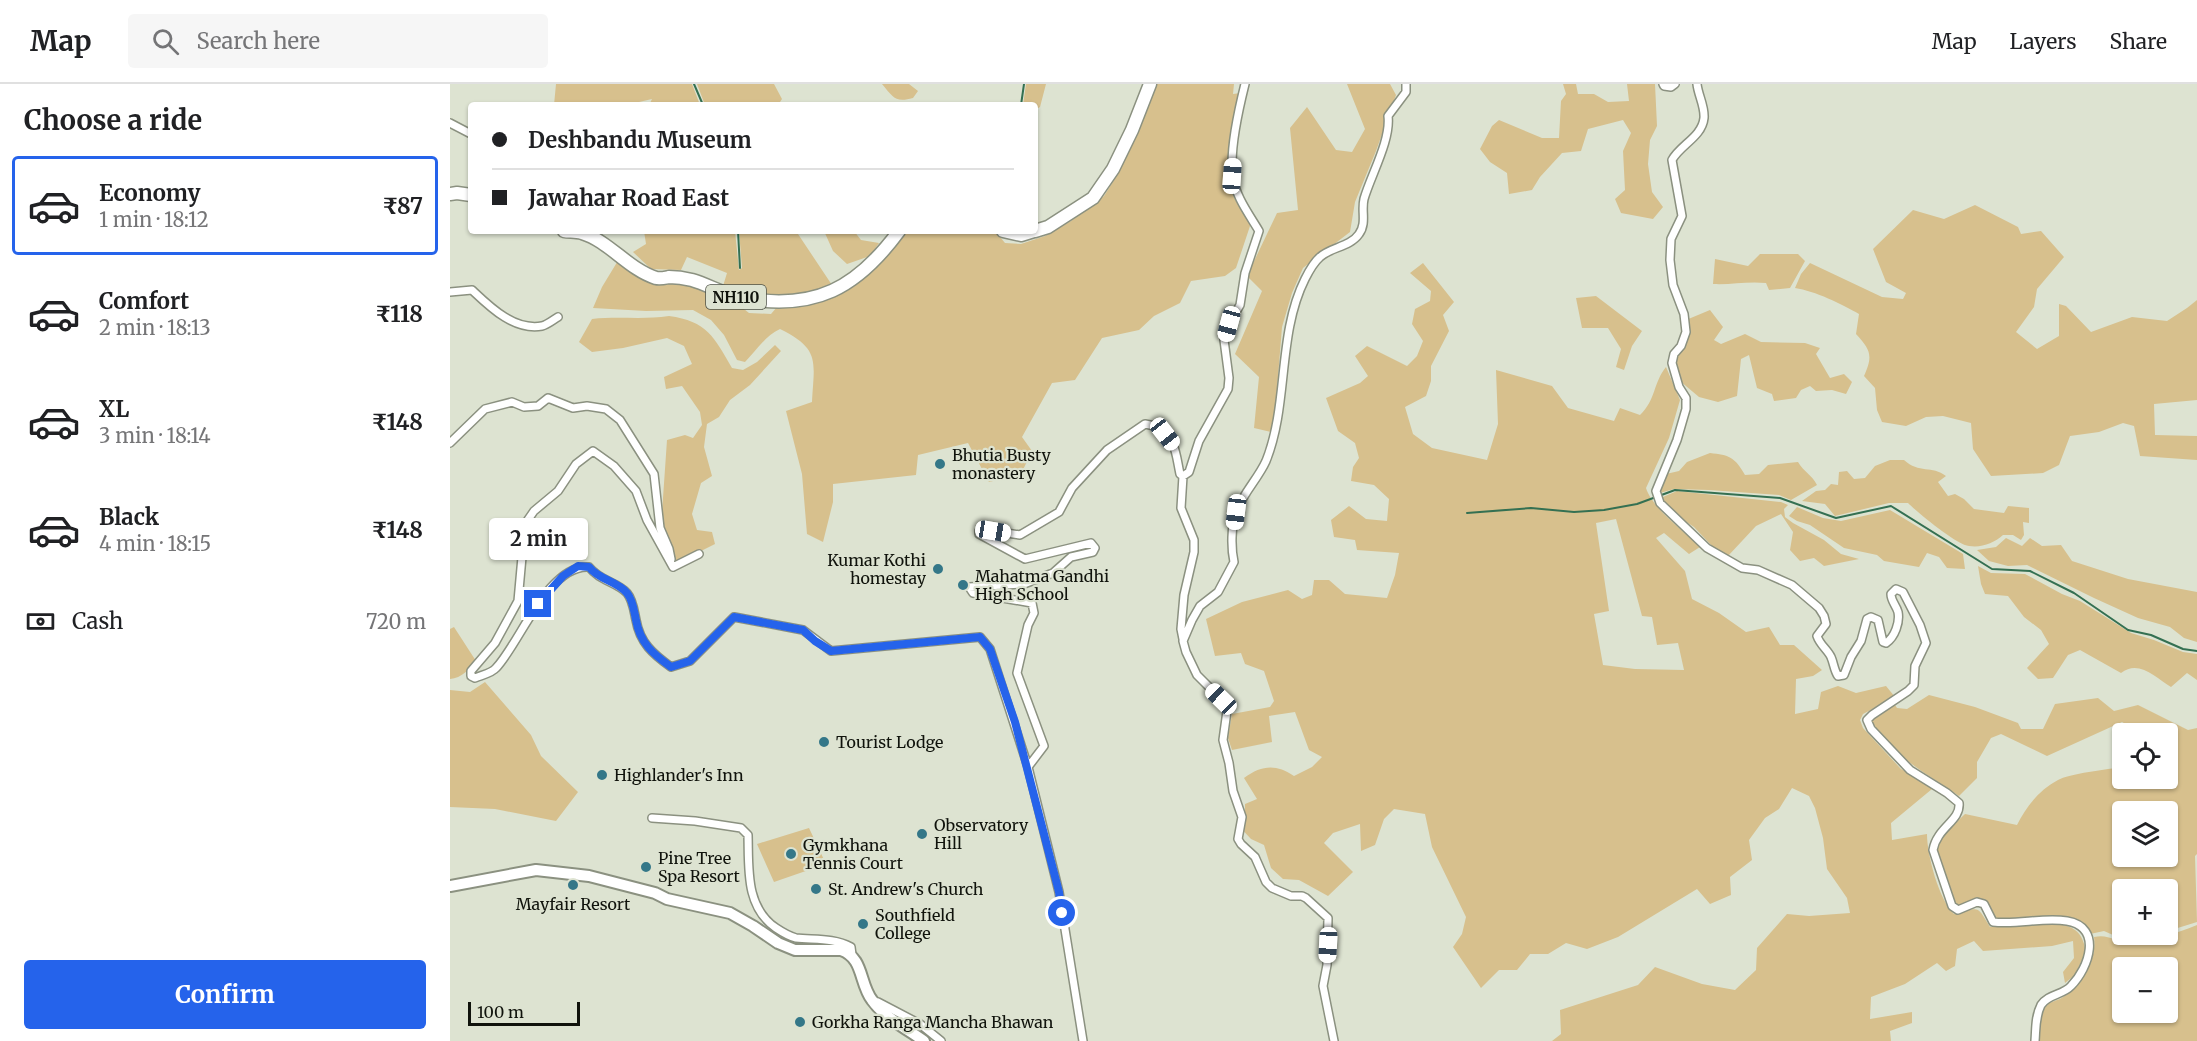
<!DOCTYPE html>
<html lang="en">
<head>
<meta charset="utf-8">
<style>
  :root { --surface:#fff; --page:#f6f6f6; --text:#202124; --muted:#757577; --line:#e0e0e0; --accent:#2563eb }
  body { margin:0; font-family:Merriweather,serif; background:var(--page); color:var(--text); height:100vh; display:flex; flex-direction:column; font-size:22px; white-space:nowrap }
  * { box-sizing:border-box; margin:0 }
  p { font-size:20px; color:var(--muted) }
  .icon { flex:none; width:33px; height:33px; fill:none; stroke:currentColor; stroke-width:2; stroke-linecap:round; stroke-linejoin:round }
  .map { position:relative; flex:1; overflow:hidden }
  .details { display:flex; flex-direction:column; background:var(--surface); width:450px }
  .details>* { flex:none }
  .guide { position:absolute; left:18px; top:18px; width:570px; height:132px; border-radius:6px; box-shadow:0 2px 4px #0004; display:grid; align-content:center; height:132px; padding:0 24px; background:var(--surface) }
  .fabs { position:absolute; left:1662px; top:639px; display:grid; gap:12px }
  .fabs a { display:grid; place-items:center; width:66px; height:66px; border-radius:6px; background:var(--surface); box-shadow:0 2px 4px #0004; font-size:30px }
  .scale { position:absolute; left:18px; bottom:15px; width:112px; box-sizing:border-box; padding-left:6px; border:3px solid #10130c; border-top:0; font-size:16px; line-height:21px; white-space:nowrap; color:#10130c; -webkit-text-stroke:4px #dde3d1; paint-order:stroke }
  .end { position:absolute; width:27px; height:27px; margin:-14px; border:8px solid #2563eb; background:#fff; box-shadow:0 0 0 3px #fff }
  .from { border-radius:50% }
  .bubble { position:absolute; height:42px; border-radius:6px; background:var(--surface); box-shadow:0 2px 4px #0004; font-size:20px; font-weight:700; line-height:42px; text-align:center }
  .car { position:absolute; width:18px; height:36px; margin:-18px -9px; border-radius:8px; box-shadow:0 0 4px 2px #0007; background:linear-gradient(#fff 24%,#345 0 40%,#fff 0 76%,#345 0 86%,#fff 0) }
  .guide b { display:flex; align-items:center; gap:21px; height:57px; font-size:22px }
  .guide b+b { border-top:2px solid var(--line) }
  .guide i { width:15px; height:15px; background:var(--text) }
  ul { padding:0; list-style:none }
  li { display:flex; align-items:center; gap:18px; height:99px; margin:0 12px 9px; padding:0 12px; border:3px solid transparent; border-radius:6px }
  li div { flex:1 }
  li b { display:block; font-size:22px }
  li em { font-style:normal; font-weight:700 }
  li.active { border-color:var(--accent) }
  li>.icon { width:54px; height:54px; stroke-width:1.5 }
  h2 { padding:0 24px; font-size:27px; line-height:72px }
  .pay { display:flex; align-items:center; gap:15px; height:66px; padding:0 24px; font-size:22px }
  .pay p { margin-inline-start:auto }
  .cta { display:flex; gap:12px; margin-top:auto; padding:12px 24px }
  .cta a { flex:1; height:69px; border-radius:6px; background:var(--accent); color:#fff; font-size:24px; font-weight:700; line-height:69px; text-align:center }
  header { display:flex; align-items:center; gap:36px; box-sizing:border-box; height:84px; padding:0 30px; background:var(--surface); border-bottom:2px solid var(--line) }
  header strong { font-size:28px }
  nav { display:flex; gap:33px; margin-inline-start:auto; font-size:21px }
  .search { width:420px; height:54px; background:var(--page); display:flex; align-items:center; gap:15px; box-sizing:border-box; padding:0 21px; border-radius:6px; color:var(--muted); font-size:22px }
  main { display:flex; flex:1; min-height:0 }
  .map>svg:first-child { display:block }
  .green { fill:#d7c08d; fill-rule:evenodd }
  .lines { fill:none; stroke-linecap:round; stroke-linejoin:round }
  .stream { stroke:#347052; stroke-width:2 }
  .minor-casing { stroke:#8b9180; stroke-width:10 }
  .secondary-casing { stroke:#8b9180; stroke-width:14 }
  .trunk-casing { stroke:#8b9180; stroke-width:15 }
  .minor { stroke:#fff; stroke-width:7 }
  .secondary { stroke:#fff; stroke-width:10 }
  .trunk { stroke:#fff; stroke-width:12 }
  .route { stroke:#2563eb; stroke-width:8 }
  .poi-dot { fill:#347788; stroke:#dde3d1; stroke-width:2 }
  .labels { text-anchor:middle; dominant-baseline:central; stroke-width:4.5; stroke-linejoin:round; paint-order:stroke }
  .shield { fill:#dde3d1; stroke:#4e5147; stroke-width:1.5 }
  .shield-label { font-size:15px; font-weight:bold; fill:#10130c }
  .poi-label { font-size:16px; fill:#10130c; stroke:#dde3d1; text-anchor:start }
</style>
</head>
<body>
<header>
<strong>Map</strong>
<div class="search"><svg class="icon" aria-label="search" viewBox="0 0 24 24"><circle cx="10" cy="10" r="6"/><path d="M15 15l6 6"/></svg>Search here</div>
<nav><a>Map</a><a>Layers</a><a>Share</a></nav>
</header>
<main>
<section class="details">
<h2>Choose a ride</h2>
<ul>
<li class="active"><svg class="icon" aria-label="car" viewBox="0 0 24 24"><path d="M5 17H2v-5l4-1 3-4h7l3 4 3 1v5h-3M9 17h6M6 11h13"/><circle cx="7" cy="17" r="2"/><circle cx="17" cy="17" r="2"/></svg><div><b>Economy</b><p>1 min · 18:12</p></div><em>₹87</em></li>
<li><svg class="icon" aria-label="car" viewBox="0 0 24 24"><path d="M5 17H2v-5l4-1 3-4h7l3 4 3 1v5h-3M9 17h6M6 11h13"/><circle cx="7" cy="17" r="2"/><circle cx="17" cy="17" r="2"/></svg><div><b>Comfort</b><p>2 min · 18:13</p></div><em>₹118</em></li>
<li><svg class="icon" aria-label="car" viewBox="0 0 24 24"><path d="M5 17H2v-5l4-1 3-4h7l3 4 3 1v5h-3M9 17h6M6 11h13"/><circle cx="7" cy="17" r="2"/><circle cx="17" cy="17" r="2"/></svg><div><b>XL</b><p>3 min · 18:14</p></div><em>₹148</em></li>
<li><svg class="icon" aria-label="car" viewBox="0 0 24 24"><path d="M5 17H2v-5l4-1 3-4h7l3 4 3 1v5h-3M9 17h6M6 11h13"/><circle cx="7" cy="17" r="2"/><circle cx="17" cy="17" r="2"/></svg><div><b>Black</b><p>4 min · 18:15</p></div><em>₹148</em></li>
</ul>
<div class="pay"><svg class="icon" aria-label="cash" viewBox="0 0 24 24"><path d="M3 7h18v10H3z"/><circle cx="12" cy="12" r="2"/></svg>Cash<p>720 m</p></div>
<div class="cta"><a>Confirm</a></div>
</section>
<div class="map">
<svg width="1747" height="957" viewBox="0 0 1747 957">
  <rect width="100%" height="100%" fill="#dde3d1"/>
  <path class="green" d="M106,0h136l8,21h-51l3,-6 -26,6h-72z
    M247,0h77l8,15 -4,6h-73z
    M432,0h27l9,7 -5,7c-18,5 -20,-1 -31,-14z
    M576,0h20l-6,23 -5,3v-5h-12z
    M705,0h79l-1,10 8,-1c-10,30 -19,72 -8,102 4,10 12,19 18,28l-15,45 -11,8 -34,5 -11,22 -26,13 -15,14 -37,8 -27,42 -23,3 -30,54 10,14 -11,23 -32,8 -21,-39 -50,12 -2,20 -83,9v18l-10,40 -16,-8 -5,-60 -16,-63 26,-9c2,-40 9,-53 -32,-73 -15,7 -24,22 -35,33l-8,-2 -13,-25 -13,-15 -18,-10 -47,1 -53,-3 9,-21 17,-28 54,20 35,9 31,17 10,8 22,1 6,-7 27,-3 84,-52 18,-21h89l10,12 16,1 24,-8 26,-15 33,-25 10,-16z
    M897,0h43l6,11 -20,56 -21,51 -5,30 -47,36 -11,25 -10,34 -7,87 -4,18 -17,-4 5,-51 -24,-23 27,-63 -15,-15 30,-63 21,-3 -8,-82 17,-21 29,43 16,2 13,-23z
    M1113,0h13l2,10h16l14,8 21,-1 -2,-17h28l2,42 -7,14 -2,24 4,28 11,15 -10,12 -32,-6 -6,-14 10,-9 -2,-39 8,-18 -8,-13 -35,9 -7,22 -19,2 -22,24 -8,13 -23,4 -2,-21 -17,-11 -10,-13 12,-23 7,-6 43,18h17l2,-37 5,-7z
    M1525,121l43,22 3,7 20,-3 23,26 -27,32 -3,18 -18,25 21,17 22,-13v-32l7,2 25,26 41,-15 35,4 20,-13 10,-8v100l-43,4 1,31 42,1v24l-57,-4 -6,-30 -11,-3 -24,9 -29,4 -11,29 -16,8 -52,3 -18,-27 -2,-26 -28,-7 -17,1 -20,9 -24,-4 -5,-12 -2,-22 -11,-12c9,-20 7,-26 -8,-42l3,-20c-17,-10 -44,-23 -64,-26l6,-14 9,-11 72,34 21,2 3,-6 -20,-11 -13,-33 40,-39 31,9z
    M194,147h91l4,39 3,-2 -3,-37h57l36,54c-33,14 -75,11 -109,1l4,-13 -40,-16 -6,13 -30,-1 -18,-17 13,-8z
    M374,147h30l7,9 18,3 -9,13 -23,8 -14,-13z
    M1310,170h38l7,7 -15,27 -21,2 -3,-7c-19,-2 -35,2 -53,1l2,-25 33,7z
    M973,179l31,39 -11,13 6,16 -18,35v15l-5,15 -21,11 8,27 19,14 55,12 11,-36 -2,-54 56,16 16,22 46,13 6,-13 20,7c16,-15 13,-32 26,-48l14,33 -11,38 -23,50c6,20 39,44 54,59l-11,7 -25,-21 -8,5 29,33 7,28 27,14 27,19 23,-5 11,18h14l28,25 -9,6 -17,3 -1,35 23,-5 3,-17 17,-6 18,7 30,-7 9,11 -32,17 -3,6 3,8 38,41 16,8 15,12 -41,34 1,17 35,-6c0,21 12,66 27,80 26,-6 22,-10 36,13 22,1 68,-10 85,3 7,5 9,13 11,21l-11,24 -10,8 -2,-11 11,-14 -1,-17 -21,5 -69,5 -9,-10 -17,8 -2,17 -9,5 -9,-8 -32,21 -34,13 -1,22 42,-7v11l-22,8 1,10h-339l9,-7 -1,-24 78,-25 17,-18 47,17 33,6 21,-20 1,-22 30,-34 22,2 41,-3 -3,-15 -20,-29 -4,-31 -8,-30 -6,-12 -17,-8 -13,21 -14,9 -16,22 3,20 -22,17 1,18 -21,9 -13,-15 -79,48 -31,12 -21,-6 -18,11h-18l-13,16h-18l-18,18 -28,-41 9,-13 4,-17 -34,-70 -7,-33 -31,-5 -10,10 -9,26 -14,6 -1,-27 -27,9 -9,10 29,29 -25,24 -29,-16 -16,-1 -12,-11 -7,-23 -13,-6 -15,-16 9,-11v-8l12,-5 -13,-21c18,-13 32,-14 50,-2l18,-9 10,-10 -13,-7 -14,-38 -26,4 3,26 -40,8 -4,-12 4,-24 38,-7 4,-6 -10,-30 -19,-7 -4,-11 -26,3 -9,-37 36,-17 46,-12 14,9 10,-4 2,-15h15l16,14 42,4 8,-23 4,-22 -42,-3 -2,-10 -21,-3 -3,-17 18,-14 17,13 21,2 2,-22 -15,-14 -23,-4 2,-14 6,-9 -4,-15 -17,-12 -12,-33 34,-15 8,-7 -13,-20 12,-10 40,20 10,-10 6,-15 -11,-17 3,-15 15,-8 1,-10 -21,-18zM1166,435l26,97 10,1 5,28 21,-2 6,27 -49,-1 -32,-4 -9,-51 15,-3 -13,-88z
    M1146,212l46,35 -10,15 -8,24 -8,-3 5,-18 -13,-21h-26l-6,-30z
    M1260,226l13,17 -9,13 7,4 24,-10 16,8 44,1 15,5 -4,6 14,24 14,-4 8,8 -6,12 -14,-4 -16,1 -6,-5 -9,4 -5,8 -22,3 -2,-7 -15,-6 -8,-33 -8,4 -4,37 -19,6 -19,-5 -19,-16 -6,-21c9,-14 16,-23 12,-40z
    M219,232c38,5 45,21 63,52l11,2 14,-8 18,-17 6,6 -31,34 -20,15 -11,17 -12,7 -3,23 8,29 -11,7 -9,31 5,16 15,2 3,12 -40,20 -4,-16 -10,-21 6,-87 18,-5 8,3 9,-13 -2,-13 -18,-26 -16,3 -2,-12 28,-13 -8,-18 -17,-8 -44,10 -31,4 -13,-10 13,-23c26,-3 51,1 77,-3z
    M1260,369c19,2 25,4 35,22l14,-1 9,-9 30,-3c6,10 14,13 19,23l-26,15 -12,-5 -70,-5 -35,-1 -14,4 -1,-4 7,-15 13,-3 8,-9z
    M1440,376h14c15,14 28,5 42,16l-8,6 10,14 7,-2 9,5 10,10 30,4 4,-7 21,2v15l-6,-1 1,13 -3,5 -8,-5h-10c-9,8 -21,13 -34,11 -12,-1 -51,-33 -61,-43h-19l-54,13 -10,-12 -23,-3 14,-10 9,-1 6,-6 7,1 1,-13 8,-1 7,8 11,-1 10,-12z
    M1227,407l104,11 7,3 -4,4 1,8 8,6 31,17 17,14 18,5 -35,7 -10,-8 -14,3 -10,-11 3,-18 -12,-18 -25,12 -28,30 -16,-10 -18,-19 -21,-14 -9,-9 -1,-7z
    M1347,423l26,11 18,3 49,-11 73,44 2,15 -18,-1 -8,-11 -12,-4 -8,14 -35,-6 -7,-6 -33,-7 -34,-23 -13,-4 -8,-5z
    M1556,454l16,8 8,-8 12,8 19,-1 11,16 56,18 69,13v50l-13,-4 -14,-11 -32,-9 -44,-20 -67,-33 -19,1 -19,-5 -12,-11 19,-3z
    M1528,482l13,7 34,1 37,20 18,7 51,32 23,7 29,12 14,2v26l-10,-7 -16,14c-15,-9 -32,-28 -50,-14l-41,-23 -12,5 -15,23 -15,1 -11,-11 22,-24 -8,-14 -17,-13 -16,-21 -23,-2 -4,-10z
    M4,543l22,34c-7,8 -14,17 -26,18v-50z
    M35,598l46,53 10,21 37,36 -22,29 -61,-12 -45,-2v-117l20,2z
    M1479,611l46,12 43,16 3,6h22l12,-25 43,-6 16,13 24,-6 50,25 9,-2v126l-2,2 2,66 -29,9v-41h-46v44l31,1 -31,4 -18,-8 -14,3 -14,-14h-82l-19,-20 -15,6 -6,-2c-5,-20 -15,-38 -17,-59l6,-10 22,-21 52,11c9,-18 22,-35 41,-45 10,-6 51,-11 64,-13v11h46v-44l-26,-1 -20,-11 -75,34 -46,-22 -10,4 -14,24v16l-18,18c-31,-22 -71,-42 -89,-76l25,-15 2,3 10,1zM1672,728h46v44h-46z
    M359,744l17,36 -52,18 -17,-38z
    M1747,841v116h-157c0,-11 -1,-27 7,-36 3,-3 8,-4 13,-6 21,-12 37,-37 34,-62 16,-3 20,5 32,5 24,-1 50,-8 71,-17zM1672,884h46v44h-46z"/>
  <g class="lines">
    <path class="stream" d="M244,0l9,21
      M571,21l3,-21
      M288,147l2,37
      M1017,429l64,-5 43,4 30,-2 33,-6 38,-14 105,8 56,20 55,-12 101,63 38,2 44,22 54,37 23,5 32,14 14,2"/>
    <g class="minor-casing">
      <path id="minor" d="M1213,0l1,2 7,1 4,-3
        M1247,0c1,11 8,22 7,34 -2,19 -24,27 -32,42l10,56 -11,23 -1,21 3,25 11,29 2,18 -5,14 -7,8 -2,9 7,24 7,11v11l-9,31 -21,51 4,12 47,45 35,20 16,2 34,15 27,23 5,8 2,8 -9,12c3,9 10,13 14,21 3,7 3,13 7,19l6,-1 7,-18 10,-16 6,-22 4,-2 7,3 5,22 3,1c9,-6 14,-21 12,-31 -2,-7 -7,-11 -7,-18l5,-5 7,3 17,33 6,18 -11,23 -1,19 -6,6 -36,24 -5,5 4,9 39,41 37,23 12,10c2,18 -22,24 -26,47l19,56 6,4 19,-8 7,2 9,18c25,3 50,-5 74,-1 36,6 22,47 4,65 -8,9 -23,8 -30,19 -6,12 -5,24 -6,36
        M0,39l21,11
        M0,208l22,-2c18,17 42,41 70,36 5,-1 11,-6 16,-9
        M0,359l35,-34 27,-7 12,5 14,-1 10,-8 25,10 14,-2 19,3 14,11 34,54 6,54 9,21 2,10
        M223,483l-26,-47 -11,-29 -22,-25 -21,-15 -17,13 -18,27 -24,20 -9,13 -7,77 -23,42 -24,28v5l4,2c7,-3 17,-5 21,-10 24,-25 52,-104 93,-101 11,14 28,15 38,26 6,7 7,18 9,27 4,23 17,34 35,47l19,-6 44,-44 69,13 28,21 149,-14 10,12 38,118
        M223,483l26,-13
        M733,555l-2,-10 3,-34 10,-43v-12l-13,-32 2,-32
        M202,734l43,3 46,7 7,7c1,33 -3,72 28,93 6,4 12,8 20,10 19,2 38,0 55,9l1,8
        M428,918l42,22 21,17
        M633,957l-24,-149 -31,-125 16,-21 -27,-73 11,-48 6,-12 -2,-10 -59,-10 -4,-6 55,-3 29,-11 18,-16 22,-5 2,-4 -4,-5 -66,16 -46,-25v-3l2,-2 39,6 39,-23 13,-24 35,-38 38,-26 15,3c17,19 15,23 20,47l3,2 6,-4 10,-31 29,-52 1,-11 -5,-38 5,-16 11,-19 5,-32 14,-42c-10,-17 -24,-35 -26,-55 -4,-24 6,-68 12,-92
        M884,957l-11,-55 4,-21 1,-47 -22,-20 -4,-2h-11l-19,-8 -6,-6 -11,-25 -14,-13 -3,-5 4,-22 -9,-26 -4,-28 -6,-23 4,-29 -6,-12 -24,-24 -11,-23 -3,-11 9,-21 8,-14 18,-14 16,-30c-3,-14 -3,-35 2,-49 6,-19 22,-34 30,-52 23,-57 11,-126 39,-182 4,-8 8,-16 15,-22 11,-10 30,-10 39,-23 8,-11 2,-23 5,-35 7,-24 27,-59 24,-83l18,-24v-8"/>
    </g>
    <g class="secondary-casing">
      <path id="secondary" d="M0,802l86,-16 53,6 66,17 12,6 63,14 23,13 25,17 17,7h46c23,8 18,33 31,50 12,17 35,29 52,41"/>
    </g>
    <g class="trunk-casing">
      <path id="trunk" d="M0,110l7,-1 14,2
        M114,147c5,1 12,0 18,2 27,8 46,36 74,45 4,1 8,0 13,-1 7,0 15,1 23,3 17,5 33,15 51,18 72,13 114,-10 156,-67
        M553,147l18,4 13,-4
        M585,147l13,-4 45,-29 20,-29 19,-39 18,-46"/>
    </g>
    <use href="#minor" class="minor"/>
    <use href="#secondary" class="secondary"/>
    <use href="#trunk" class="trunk"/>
  </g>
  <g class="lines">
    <path class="route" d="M88,520l25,-28 15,-10 11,1c10,13 28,14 38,26 6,7 7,18 9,27 4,23 17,34 35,47l19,-6 44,-44 69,13 12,11 16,10 149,-14 10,12 25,73 44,170 3,21"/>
  </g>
  <g class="poi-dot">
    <circle cx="490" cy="380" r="6"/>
    <circle cx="488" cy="485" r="6"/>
    <circle cx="513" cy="501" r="6"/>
    <circle cx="374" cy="658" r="6"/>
    <circle cx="152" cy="691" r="6"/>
    <circle cx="472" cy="750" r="6"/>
    <circle cx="341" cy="770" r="6"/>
    <circle cx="196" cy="783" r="6"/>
    <circle cx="123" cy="801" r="6"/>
    <circle cx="366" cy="805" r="6"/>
    <circle cx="413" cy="840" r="6"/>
    <circle cx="350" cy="938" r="6"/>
  </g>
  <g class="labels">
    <rect class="shield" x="256" y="201" width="60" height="24" rx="4.5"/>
    <g class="shield-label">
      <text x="286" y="213">NH110</text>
    </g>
    <g class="poi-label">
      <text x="502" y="371">Bhutia Busty<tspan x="502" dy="18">monastery</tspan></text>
      <text x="476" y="476" text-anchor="end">Kumar Kothi<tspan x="476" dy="18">homestay</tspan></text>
      <text x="525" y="492">Mahatma Gandhi<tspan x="525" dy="18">High School</tspan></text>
      <text x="386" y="658">Tourist Lodge</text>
      <text x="164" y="691">Highlander's Inn</text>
      <text x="484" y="741">Observatory<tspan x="484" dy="18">Hill</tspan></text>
      <text x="353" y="761">Gymkhana<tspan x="353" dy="18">Tennis Court</tspan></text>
      <text x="208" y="774">Pine Tree<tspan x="208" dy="18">Spa Resort</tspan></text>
      <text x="378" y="805">St. Andrew's Church</text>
      <text x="123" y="820" text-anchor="middle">Mayfair Resort</text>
      <text x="425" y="831">Southfield<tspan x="425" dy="18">College</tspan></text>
      <text x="362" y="938">Gorkha Ranga Mancha Bhawan</text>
    </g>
  </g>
</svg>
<div class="fabs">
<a><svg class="icon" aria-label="locate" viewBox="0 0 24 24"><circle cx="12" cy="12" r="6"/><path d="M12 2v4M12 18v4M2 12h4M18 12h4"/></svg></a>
<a><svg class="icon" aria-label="layers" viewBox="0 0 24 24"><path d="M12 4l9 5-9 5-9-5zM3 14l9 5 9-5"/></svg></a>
<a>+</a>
<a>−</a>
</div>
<div class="scale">100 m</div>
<i class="end from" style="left:612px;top:829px"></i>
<i class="end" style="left:88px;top:520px"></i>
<div class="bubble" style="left:39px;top:434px;width:99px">2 min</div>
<i class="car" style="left:782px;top:92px;rotate:4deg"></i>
<i class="car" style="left:779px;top:240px;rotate:195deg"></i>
<i class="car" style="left:715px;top:350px;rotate:142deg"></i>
<i class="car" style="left:786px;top:428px;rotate:187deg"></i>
<i class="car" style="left:543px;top:447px;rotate:99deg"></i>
<i class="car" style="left:771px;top:615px;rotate:314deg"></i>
<i class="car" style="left:878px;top:861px;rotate:183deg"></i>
<div class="guide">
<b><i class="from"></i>Deshbandu Museum</b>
<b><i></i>Jawahar Road East</b>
</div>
</div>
</main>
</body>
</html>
